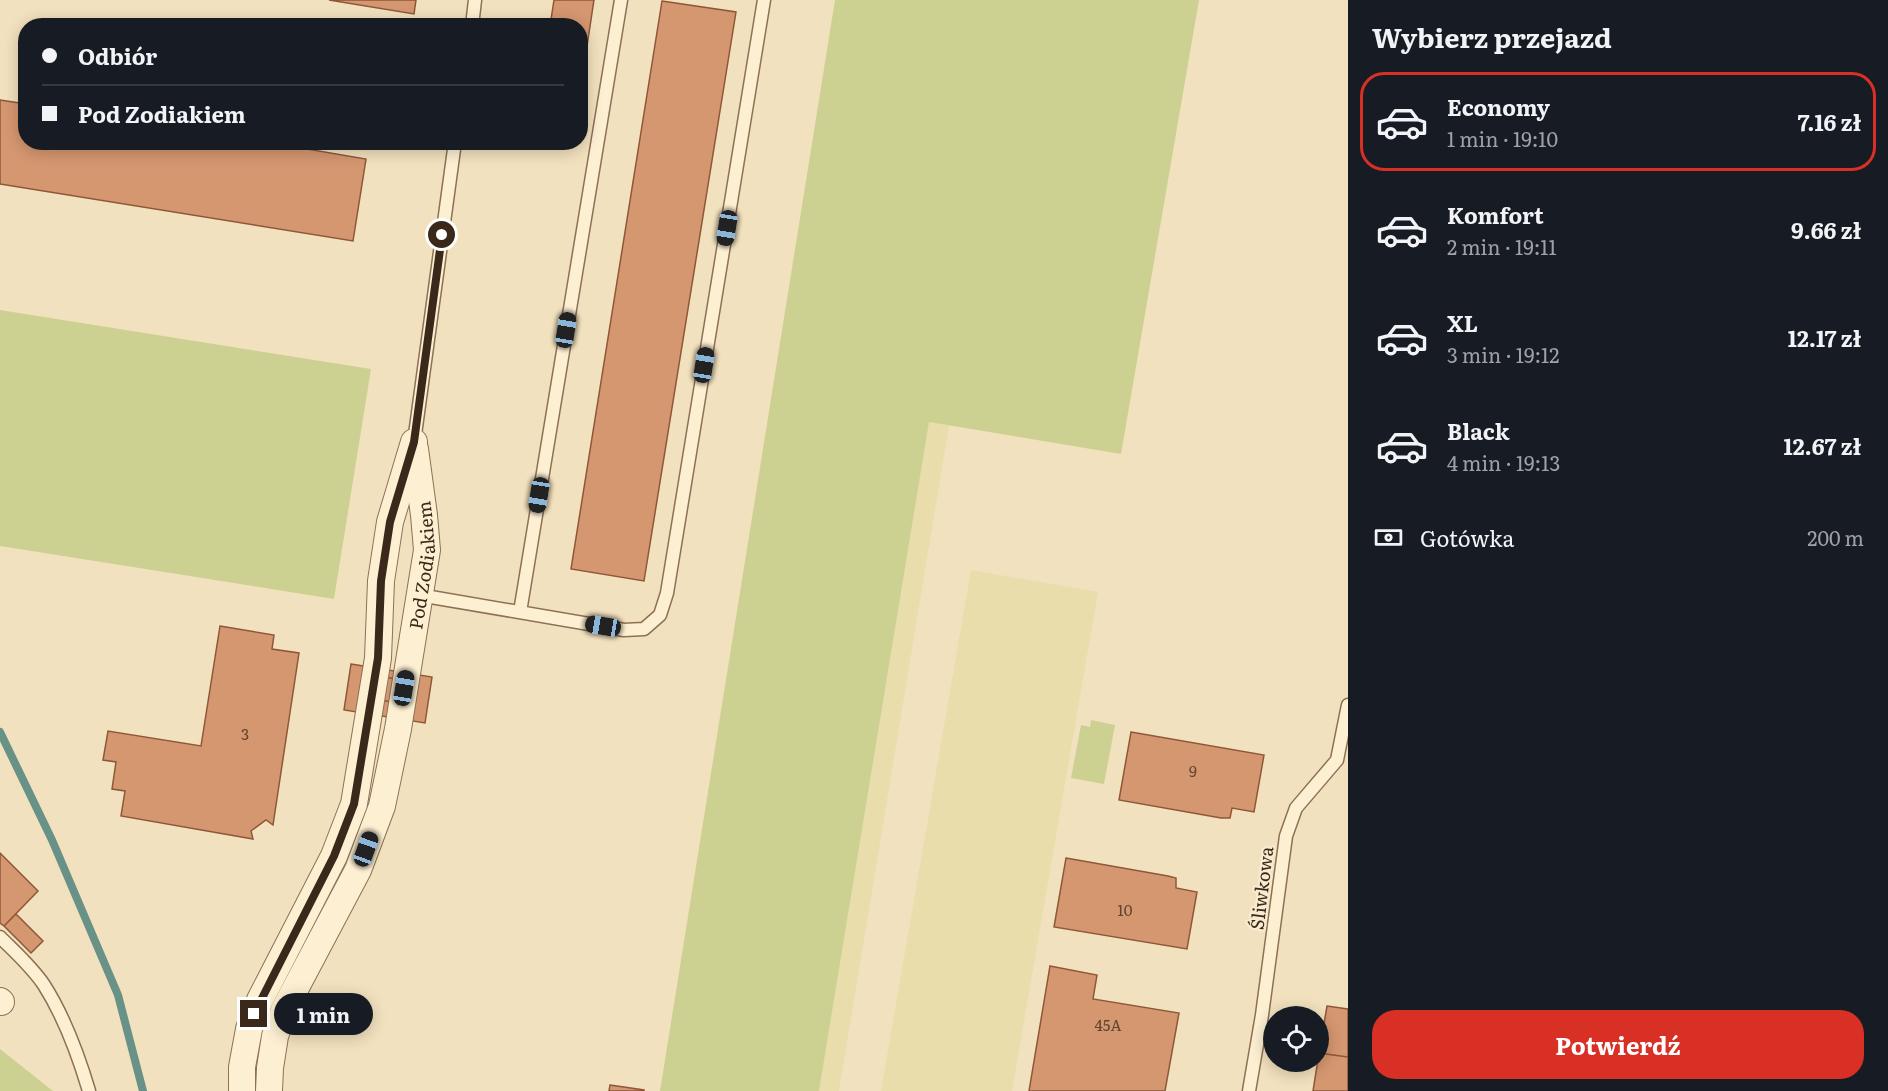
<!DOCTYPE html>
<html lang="pl">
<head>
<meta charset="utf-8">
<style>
  :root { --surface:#171b24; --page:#20242c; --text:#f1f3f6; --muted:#9ea1a6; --line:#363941; --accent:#d93025 }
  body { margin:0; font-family:Literata,serif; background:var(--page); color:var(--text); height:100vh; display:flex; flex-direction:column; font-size:22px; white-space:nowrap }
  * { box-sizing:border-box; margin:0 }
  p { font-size:20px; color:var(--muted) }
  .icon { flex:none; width:33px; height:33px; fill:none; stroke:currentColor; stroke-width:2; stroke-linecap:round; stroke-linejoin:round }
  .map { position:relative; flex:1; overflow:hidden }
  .drawer { display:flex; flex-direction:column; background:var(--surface); width:540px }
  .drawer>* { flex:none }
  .guide { position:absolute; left:18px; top:18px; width:570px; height:132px; border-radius:24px; box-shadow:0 3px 15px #0003; display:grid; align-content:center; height:132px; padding:0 24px; background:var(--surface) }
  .controls { position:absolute; left:1263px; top:1006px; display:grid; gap:12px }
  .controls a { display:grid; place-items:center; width:66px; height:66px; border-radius:50%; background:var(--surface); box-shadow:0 3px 15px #0003; font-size:30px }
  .end { position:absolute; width:27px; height:27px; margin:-14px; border:8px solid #3a291b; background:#fff; box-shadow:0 0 0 3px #fff }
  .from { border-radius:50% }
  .bubble { position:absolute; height:42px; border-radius:21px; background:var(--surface); box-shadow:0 3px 15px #0003; font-size:20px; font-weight:700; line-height:42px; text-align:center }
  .car { position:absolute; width:18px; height:36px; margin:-18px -9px; border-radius:8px; box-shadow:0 0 4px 2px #0007; background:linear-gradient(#222 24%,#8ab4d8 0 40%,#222 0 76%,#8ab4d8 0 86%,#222 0) }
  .guide b { display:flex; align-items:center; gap:21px; height:57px; font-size:22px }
  .guide b+b { border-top:2px solid var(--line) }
  .guide i { width:15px; height:15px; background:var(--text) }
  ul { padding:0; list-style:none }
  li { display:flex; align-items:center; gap:18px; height:99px; margin:0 12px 9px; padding:0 12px; border:3px solid transparent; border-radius:24px }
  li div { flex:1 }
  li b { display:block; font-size:22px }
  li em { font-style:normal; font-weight:700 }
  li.selected { border-color:var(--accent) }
  li>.icon { width:54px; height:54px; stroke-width:1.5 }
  h2 { padding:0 24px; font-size:27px; line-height:72px }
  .pay { display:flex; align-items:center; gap:15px; height:66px; padding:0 24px; font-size:22px }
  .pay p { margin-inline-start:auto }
  .primary-button { display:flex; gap:12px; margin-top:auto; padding:12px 24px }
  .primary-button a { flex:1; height:69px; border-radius:24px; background:var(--accent); color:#fff; font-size:24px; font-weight:700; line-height:69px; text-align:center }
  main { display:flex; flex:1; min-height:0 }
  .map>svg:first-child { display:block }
  .farmland { fill:#e9ddab }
  .green { fill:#ccd191 }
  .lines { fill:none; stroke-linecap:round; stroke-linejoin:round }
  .stream { stroke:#689287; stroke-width:8 }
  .building { fill:#d59770; stroke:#8e5838; stroke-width:1.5 }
  .service-casing { stroke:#8d7155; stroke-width:15 }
  .minor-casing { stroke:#8d7155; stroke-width:28 }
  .service { stroke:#fcefd2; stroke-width:12 }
  .minor { stroke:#fcefd2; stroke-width:26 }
  .route { stroke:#3a291b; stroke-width:8 }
  .labels { text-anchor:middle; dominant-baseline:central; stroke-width:4.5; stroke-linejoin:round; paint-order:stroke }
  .number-label { font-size:15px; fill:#614430 }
  .street-label { font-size:18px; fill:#3a291b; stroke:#f9ebcf }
</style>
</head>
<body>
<main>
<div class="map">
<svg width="1348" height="1091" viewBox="0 0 1348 1091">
  <rect width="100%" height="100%" fill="#f2e1be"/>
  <path class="farmland" d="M929,422l20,3 -110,666h-20z
    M971,570l127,22 -86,499h-131z"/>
  <path class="green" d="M835,0h364l-78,454 -192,-32 -110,669h-159z
    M0,310l371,59 -37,230 -334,-53z
    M1091,720l24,5 -11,59 -33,-6 10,-53 9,2z
    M0,1049l53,42h-53z"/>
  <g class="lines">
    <path class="stream" d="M0,732l52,108 66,155 25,96"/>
  </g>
  <path class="building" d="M329,0h87l-2,14z
    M554,0h40l-7,46 -7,-1v-19h-30z
    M662,1l74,11 -92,569 -73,-12z
    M0,100l26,4v38h240l100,17 -13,82 -353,-57z
    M220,626l54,9 -2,14 27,4 -26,172 -7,-5 -15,11 2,8 -132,-23 4,-25 -13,-2 4,-27 -13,-2 5,-29 93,15z
    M351,664l81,13 -7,46 -81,-13z
    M384,677l13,2 -4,23 -13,-2z
    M1131,732l133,23 -10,57 -22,-4 -2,10h-9l-102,-18z
    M0,853l38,38 -34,35 -4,-3z
    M1066,858l102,18 8,2v10l21,4 -10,57 -133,-22z
    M16,914l27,27 -12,12 -27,-27z
    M1050,966l47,9 -4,24 86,14 -14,78h-136z
    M1327,1006l21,3v48l-29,-4z
    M1319,1053l29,4v34h-35z
    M610,1085l34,5v1h-35z"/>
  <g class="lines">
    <g class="service-casing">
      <path id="service" d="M472,26l3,-26
        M414,442l41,-300
        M419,595l205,35 20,-1 16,-14 7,-22 97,-593
        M520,612l101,-612
        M0,937c15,15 32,30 44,48 21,33 34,69 45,106
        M1249,1091l13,-76 24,-179 10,-28 41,-48 11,-55"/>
    </g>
    <g class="minor-casing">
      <g id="minor">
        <path d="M0,1001l1,1"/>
        <path d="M242,1091v-24l7,-38 11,-29 74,-144 20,-52 24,-146 3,-77 9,-59 24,-80"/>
        <path id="s1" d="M269,1091l1,-23 5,-32 9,-26 74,-140 24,-64 16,-77 29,-179 -3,-35 -9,-66"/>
      </g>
    </g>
    <use href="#service" class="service"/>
    <use href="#minor" class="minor"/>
  </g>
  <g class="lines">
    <path class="route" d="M254,1014l80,-158 20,-52 24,-146 3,-77 9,-59 24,-80 28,-207"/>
  </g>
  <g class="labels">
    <g class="number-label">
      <text x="245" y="733">3</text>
      <text x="1193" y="770">9</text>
      <text x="1125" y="909">10</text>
      <text x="1108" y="1024">45A</text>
    </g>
    <g class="street-label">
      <text stroke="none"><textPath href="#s1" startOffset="554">Pod Zodiakiem</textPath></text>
      <text transform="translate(1261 888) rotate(-83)">Śliwkowa</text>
    </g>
  </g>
</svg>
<div class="controls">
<a><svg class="icon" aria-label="locate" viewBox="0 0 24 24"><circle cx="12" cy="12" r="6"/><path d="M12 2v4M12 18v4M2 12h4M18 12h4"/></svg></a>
</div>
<i class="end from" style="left:442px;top:235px"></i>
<i class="end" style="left:254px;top:1014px"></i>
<div class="bubble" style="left:274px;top:993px;width:99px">1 min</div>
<i class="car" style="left:727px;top:228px;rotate:189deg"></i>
<i class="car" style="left:566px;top:330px;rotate:9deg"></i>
<i class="car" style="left:704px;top:365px;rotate:9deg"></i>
<i class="car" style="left:539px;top:495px;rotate:189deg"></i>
<i class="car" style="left:603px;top:626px;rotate:279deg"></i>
<i class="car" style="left:404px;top:688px;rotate:9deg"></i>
<i class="car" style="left:366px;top:849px;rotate:20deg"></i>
<div class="guide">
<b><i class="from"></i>Odbiór</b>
<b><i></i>Pod Zodiakiem</b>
</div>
</div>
<section class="drawer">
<h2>Wybierz przejazd</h2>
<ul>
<li class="selected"><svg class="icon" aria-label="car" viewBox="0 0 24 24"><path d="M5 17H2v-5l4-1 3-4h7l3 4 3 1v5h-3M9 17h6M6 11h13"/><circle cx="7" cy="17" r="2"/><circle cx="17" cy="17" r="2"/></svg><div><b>Economy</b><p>1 min · 19:10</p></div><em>7.16 zł</em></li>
<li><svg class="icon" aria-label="car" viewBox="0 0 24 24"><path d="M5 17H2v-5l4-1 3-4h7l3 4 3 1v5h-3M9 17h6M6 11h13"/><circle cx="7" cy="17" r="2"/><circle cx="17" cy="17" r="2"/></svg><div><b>Komfort</b><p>2 min · 19:11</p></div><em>9.66 zł</em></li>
<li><svg class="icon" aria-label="car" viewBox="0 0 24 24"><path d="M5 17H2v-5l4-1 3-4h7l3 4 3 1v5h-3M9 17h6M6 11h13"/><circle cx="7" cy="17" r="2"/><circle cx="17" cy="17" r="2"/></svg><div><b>XL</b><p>3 min · 19:12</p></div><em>12.17 zł</em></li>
<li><svg class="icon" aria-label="car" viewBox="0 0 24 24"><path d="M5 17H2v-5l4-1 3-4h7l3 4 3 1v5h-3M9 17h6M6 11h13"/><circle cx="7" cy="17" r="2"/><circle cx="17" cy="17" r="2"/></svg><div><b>Black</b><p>4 min · 19:13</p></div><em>12.67 zł</em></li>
</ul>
<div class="pay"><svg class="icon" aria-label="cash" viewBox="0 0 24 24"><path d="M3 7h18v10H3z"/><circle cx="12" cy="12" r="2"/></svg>Gotówka<p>200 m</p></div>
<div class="primary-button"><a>Potwierdź</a></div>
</section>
</main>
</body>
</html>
